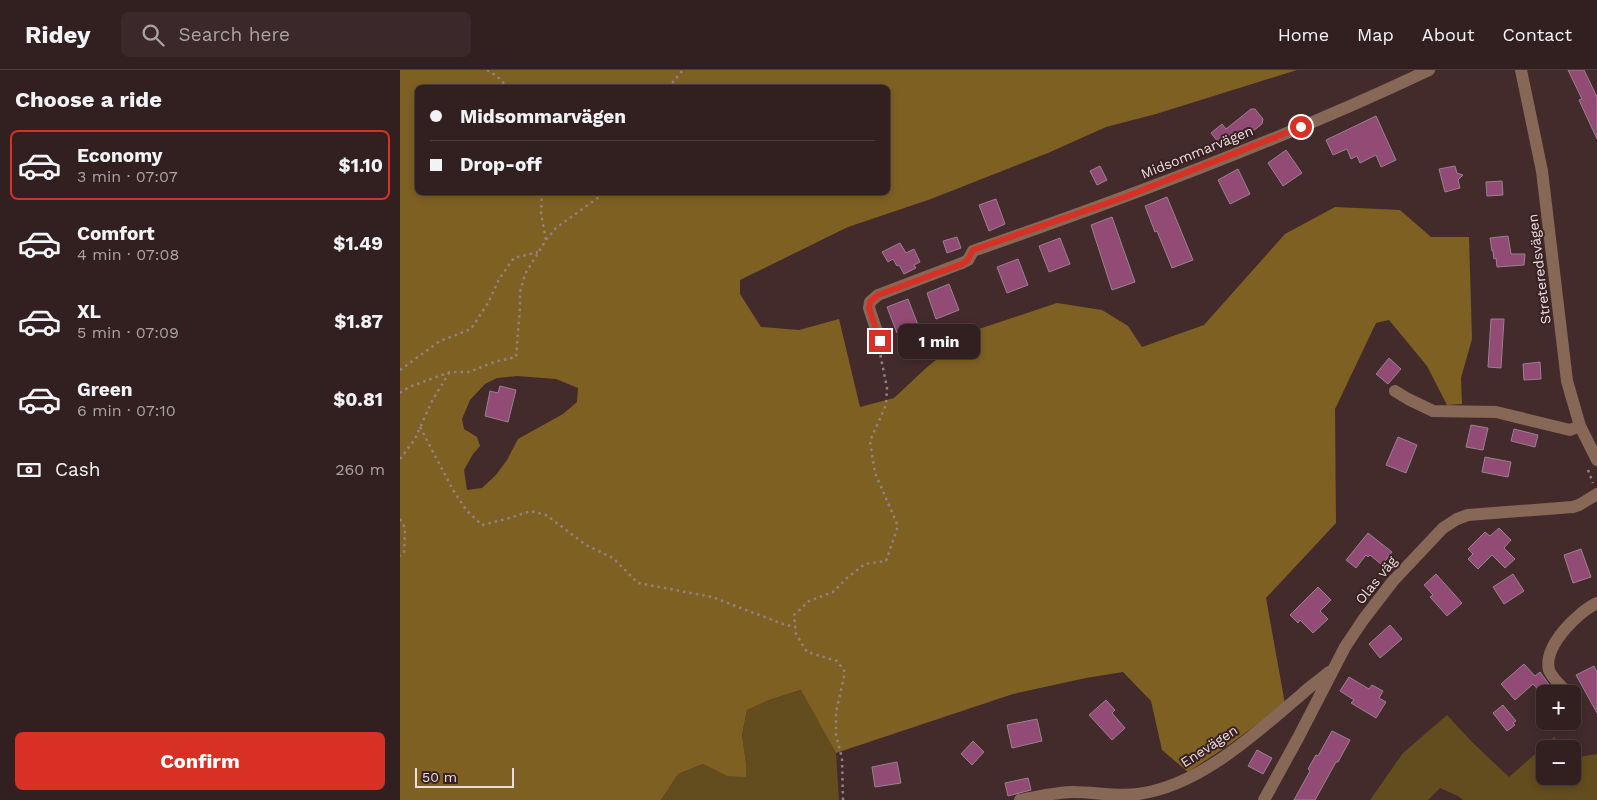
<!DOCTYPE html>
<html lang="en">
<head>
<meta charset="utf-8">
<style>
  :root { --surface:#322021; --page:#3a282a; --text:#f1f3f6; --muted:#a8a3a5; --line:#4d3e3f; --accent:#d93025 }
  body { margin:0; font-family:"Work Sans",sans-serif; background:var(--page); color:var(--text); height:100vh; display:flex; flex-direction:column; font-size:19px; white-space:nowrap }
  * { box-sizing:border-box; margin:0 }
  p { font-size:16px; color:var(--muted) }
  .icon { flex:none; width:28px; height:28px; fill:none; stroke:currentColor; stroke-width:2; stroke-linecap:round; stroke-linejoin:round }
  .map { position:relative; flex:1; overflow:hidden }
  .details { display:flex; flex-direction:column; background:var(--surface); width:400px }
  .details>* { flex:none }
  .banner { position:absolute; left:15px; top:15px; width:475px; height:110px; border-radius:8px; box-shadow:0 2px 8px #0003,0 0 0 1px var(--line); display:grid; align-content:center; height:110px; padding:0 15px; background:var(--surface) }
  .buttons { position:absolute; left:1136px; top:615px; display:grid; gap:10px }
  .buttons a { display:grid; place-items:center; width:45px; height:45px; border-radius:8px; background:var(--surface); box-shadow:0 2px 8px #0003,0 0 0 1px var(--line); font-size:25px }
  .scale { position:absolute; left:15px; bottom:12px; width:99px; box-sizing:border-box; padding-left:5px; border:2px solid #eddcdc; border-top:0; font-size:14px; line-height:18px; white-space:nowrap; color:#eddcdc; -webkit-text-stroke:4px #382122; paint-order:stroke }
  .end { position:absolute; width:22px; height:22px; margin:-11px; border:6px solid #d93025; background:#fff; box-shadow:0 0 0 2px #fff }
  .from { border-radius:50% }
  .bubble { position:absolute; height:35px; border-radius:8px; background:var(--surface); box-shadow:0 2px 8px #0003,0 0 0 1px var(--line); font-size:16px; font-weight:700; line-height:35px; text-align:center }
  .banner b { display:flex; align-items:center; gap:18px; height:48px; font-size:19px }
  .banner b+b { border-top:1px solid var(--line) }
  .banner i { width:12px; height:12px; background:var(--text) }
  ul { padding:0; list-style:none }
  li { display:flex; align-items:center; gap:15px; height:70px; margin:0 10px 8px; padding:0 5px; border:2px solid transparent; border-radius:8px }
  li div { flex:1 }
  li b { display:block; font-size:19px }
  li em { font-style:normal; font-weight:700 }
  li.selected { border-color:var(--accent) }
  li>.icon { width:45px; height:45px; stroke-width:1.5 }
  h2 { padding:0 15px; font-size:22px; line-height:60px }
  .pay { display:flex; align-items:center; gap:12px; height:55px; padding:0 15px; font-size:19px }
  .pay p { margin-inline-start:auto }
  .button { display:flex; gap:10px; margin-top:auto; padding:10px 15px }
  .button a { flex:1; height:58px; border-radius:8px; background:var(--accent); color:#fff; font-size:20px; font-weight:700; line-height:58px; text-align:center }
  header { display:flex; align-items:center; gap:30px; box-sizing:border-box; height:70px; padding:0 25px; background:var(--surface); border-bottom:1px solid var(--line) }
  header strong { font-size:24px }
  nav { display:flex; gap:28px; margin-inline-start:auto; font-size:18px }
  .search { width:350px; height:45px; background:var(--page); display:flex; align-items:center; gap:12px; box-sizing:border-box; padding:0 18px; border-radius:8px; color:var(--muted); font-size:19px }
  main { display:flex; flex:1; min-height:0 }
  .map>svg:first-child { display:block }
  .green { fill:#634c1e }
  .forest { fill:#7e6023; fill-rule:evenodd }
  .building { fill:#914b74; stroke:#9a818e }
  .lines { fill:none; stroke-linecap:round; stroke-linejoin:round }
  .path { stroke:#958081; stroke-width:2.5; stroke-dasharray:2.5 4; stroke-linecap:butt }
  .minor { stroke:#876857; stroke-width:12 }
  .route { stroke:#d93025; stroke-width:6 }
  .labels { text-anchor:middle; dominant-baseline:central; stroke-width:4; stroke-linejoin:round; paint-order:stroke }
  .street-label { font-size:14px; fill:#eddcdc; stroke:#382122 }
</style>
</head>
<body>
<header>
<strong>Ridey</strong>
<div class="search"><svg class="icon" aria-label="search" viewBox="0 0 24 24"><circle cx="10" cy="10" r="6"/><path d="M15 15l6 6"/></svg>Search here</div>
<nav><a>Home</a><a>Map</a><a>About</a><a>Contact</a></nav>
</header>
<main>
<section class="details">
<h2>Choose a ride</h2>
<ul>
<li class="selected"><svg class="icon" aria-label="car" viewBox="0 0 24 24"><path d="M5 17H2v-5l4-1 3-4h7l3 4 3 1v5h-3M9 17h6M6 11h13"/><circle cx="7" cy="17" r="2"/><circle cx="17" cy="17" r="2"/></svg><div><b>Economy</b><p>3 min · 07:07</p></div><em>$1.10</em></li>
<li><svg class="icon" aria-label="car" viewBox="0 0 24 24"><path d="M5 17H2v-5l4-1 3-4h7l3 4 3 1v5h-3M9 17h6M6 11h13"/><circle cx="7" cy="17" r="2"/><circle cx="17" cy="17" r="2"/></svg><div><b>Comfort</b><p>4 min · 07:08</p></div><em>$1.49</em></li>
<li><svg class="icon" aria-label="car" viewBox="0 0 24 24"><path d="M5 17H2v-5l4-1 3-4h7l3 4 3 1v5h-3M9 17h6M6 11h13"/><circle cx="7" cy="17" r="2"/><circle cx="17" cy="17" r="2"/></svg><div><b>XL</b><p>5 min · 07:09</p></div><em>$1.87</em></li>
<li><svg class="icon" aria-label="car" viewBox="0 0 24 24"><path d="M5 17H2v-5l4-1 3-4h7l3 4 3 1v5h-3M9 17h6M6 11h13"/><circle cx="7" cy="17" r="2"/><circle cx="17" cy="17" r="2"/></svg><div><b>Green</b><p>6 min · 07:10</p></div><em>$0.81</em></li>
</ul>
<div class="pay"><svg class="icon" aria-label="cash" viewBox="0 0 24 24"><path d="M3 7h18v10H3z"/><circle cx="12" cy="12" r="2"/></svg>Cash<p>260 m</p></div>
<div class="button"><a>Confirm</a></div>
</section>
<div class="map">
<svg width="1197" height="730" viewBox="0 0 1197 730">
  <rect width="100%" height="100%" fill="#432b2c"/>
  <path class="green" d="M402,620l34,63 3,47h-178l17,-26 25,-10 24,12 19,-13 -4,-28 5,-25 22,-10z
    M1047,645l25,27 37,35 45,-40 10,12h-19v27h27l1,-18 24,-4v46h-134l-5,-4 -18,-8 -12,12h-58l33,-47z"/>
  <path class="forest" d="M0,0h897l-141,44 -50,13 -58,26 -117,46 -83,28 -108,53v14l21,33 38,3 40,-11 21,88 34,-9 31,-29 45,-37 87,-29 45,7 26,16 14,21 62,-22 81,-91 50,-27 65,3 31,27h38l3,102 -11,39 1,26 -15,1 -20,-39 -38,-46 -13,3 -41,86 1,114 -70,75 19,106 -59,43 -38,25 -26,-22 -11,-49 -28,-29 -37,6 -73,16 -177,59 -35,-63 -32,10 -22,10 -5,25 4,28v14l-19,-1 -24,-12 -25,10 -17,26h-261zM18,18h470v104h-470zM117,306l39,3 22,9 -1,14 -14,12 -45,25 -11,21 -11,15 -14,13 -15,2 -3,-20 9,-16 7,-8 -3,-9 -13,-8 -2,-10 8,-19 15,-16 12,-6z"/>
  <path class="building" d="M1168,0h16l13,27v42l-18,-39 3,-1z
    M851,39h4l8,10 -1,5 -18,14 -1,-2 -5,4 -3,-4 -13,11 -11,-14 11,-9 4,5z
    M976,46l20,44 -15,7 -5,-12 -16,8 -3,-7 -6,3 -4,-10 -14,6 -7,-15z
    M886,80l16,23 -19,13 -15,-23z
    M700,96l7,14 -10,5 -7,-14z
    M1055,96l2,7 6,2 -5,5 2,8 -15,4 -6,-23z
    M838,99l12,25 -20,10 -12,-24z
    M1102,111l1,14 -16,1 -1,-14z
    M767,127l26,63 -21,8 -15,-37 -2,1 -10,-26z
    M596,129l9,25 -16,7 -10,-26z
    M712,147l23,65 -23,8 -21,-65z
    M1108,166l3,18h14l-1,11 -27,2 -1,-9 -2,1 -1,-8h-1l-2,-13z
    M557,167l4,11 -14,5 -4,-12z
    M660,168l10,26 -21,8 -10,-26z
    M500,173l6,10 8,-4 6,13 -6,3 2,3 -12,6 -5,-9 -2,1 -4,-7 -5,3 -6,-10z
    M618,189l10,26 -21,8 -10,-26z
    M549,214l10,26 -23,9 -9,-26z
    M508,229l10,26 -21,8 -10,-26z
    M1091,249h13l-3,49 -13,-1z
    M989,288l12,11 -13,15 -12,-10z
    M1140,292l1,17 -17,1 -1,-16z
    M100,316l16,4 -8,32 -23,-6 5,-25 8,2z
    M1071,355l17,3 -5,22 -17,-3z
    M1114,359l24,6 -3,12 -24,-6z
    M998,367l19,8 -11,28 -20,-8z
    M1085,387l26,5 -3,15 -26,-5z
    M1099,458l12,12 -7,8 11,11 -10,9 -13,-13 -14,14 -10,-10 5,-5 -5,-5 17,-17 5,4z
    M968,463l24,19 -10,13 -12,-10 -2,2 -2,-2 -10,13 -10,-8z
    M1181,479l10,28 -18,6 -9,-28z
    M1036,504l26,29 -15,13 -17,-19 3,-2 -9,-10z
    M1113,504l11,17 -20,13 -11,-17z
    M918,517l13,13 -11,11 8,8 -15,14 -13,-13 -2,3 -8,-8z
    M990,555l12,14 -22,19 -11,-14z
    M1124,594l11,12 5,-4 16,22h-14l-9,-10 -18,16 -14,-16z
    M1194,596l3,6v41l-21,-38z
    M949,607l20,12 3,-4 11,6 -4,7 7,4 -10,16 -25,-15 3,-3 -14,-9z
    M706,630l9,10 -3,3 13,15 -13,12 -23,-25z
    M1103,635l13,16 -3,2 2,2 -8,6 -14,-18z
    M637,649l5,22 -30,7 -5,-23z
    M932,661l18,9 -12,22h-2l-21,38h-21l16,-29 -2,-2 8,-14 2,1z
    M573,671l11,11 -12,13 -11,-11z
    M857,680l15,8 -9,16 -15,-8z
    M497,692l4,21 -26,4 -3,-20z
    M628,708l3,12 -23,6 -3,-13z"/>
  <g class="lines">
    <path class="path" d="M87,0l10,6 11,12
      M268,18l15,-18
      M142,122l-1,21 5,27
      M0,300l40,-29 31,-12 17,-26 11,-24 15,-21 24,-6
      M0,323l9,-6 41,-15h19l25,-10 22,-5 4,-50v-15l5,-18 21,-34 10,-12 50,-36
      M20,357l33,63 14,21 15,14 24,-6 25,-8 15,4 40,30 27,13 25,25 74,14 71,27 12,3
      M0,389l15,-20 17,-38 17,-28
      M1188,400l5,13
      M0,449l5,9 -1,24 -4,4
      M443,730l-1,-42 -6,-23v-23l9,-40 -8,-11 -30,-9 -11,-18 -2,-19 15,-14 24,-9 14,-14 18,-14 21,-3 12,-35 -23,-53 -5,-32 16,-36 1,-17 -7,-35"/>
    <path class="minor" d="M1121,0l21,101 25,210 13,45 17,34
      M480,271l-11,-33 1,-6 8,-7 84,-32 6,-3 5,-9c155,-54 308,-111 456,-181
      M995,321l13,8 25,12 63,1 74,18 10,-4
      M1166,621c-6,-6 -14,-13 -17,-21 -6,-24 29,-58 48,-67
      M620,730c17,-3 36,-8 53,-8 22,0 43,5 65,2 62,-8 118,-61 164,-100 8,-8 18,-14 27,-22
      M864,730l34,-62 47,-91 18,-27 30,-39 50,-53 14,-9 11,-4 105,-8 6,-2 18,-11"/>
  </g>
  <g class="lines">
    <path class="route" d="M480,271l-11,-33 1,-6 8,-7 84,-31 6,-4 5,-10 152,-53 176,-70"/>
  </g>
  <g class="labels">
    <g class="street-label">
      <text transform="translate(797 82) rotate(-22)">Midsommarvägen</text>
      <text transform="translate(1139 199) rotate(-97)">Streteredsvägen</text>
      <text transform="translate(976 510) rotate(-51)">Olas väg</text>
      <text transform="translate(809 676) rotate(-33)">Enevägen</text>
    </g>
  </g>
</svg>
<div class="buttons">
<a>+</a>
<a>−</a>
</div>
<div class="scale">50 m</div>
<i class="end from" style="left:901px;top:57px"></i>
<i class="end" style="left:480px;top:271px"></i>
<div class="bubble" style="left:498px;top:254px;width:82px">1 min</div>
<div class="banner">
<b><i class="from"></i>Midsommarvägen</b>
<b><i></i>Drop-off</b>
</div>
</div>
</main>
</body>
</html>
